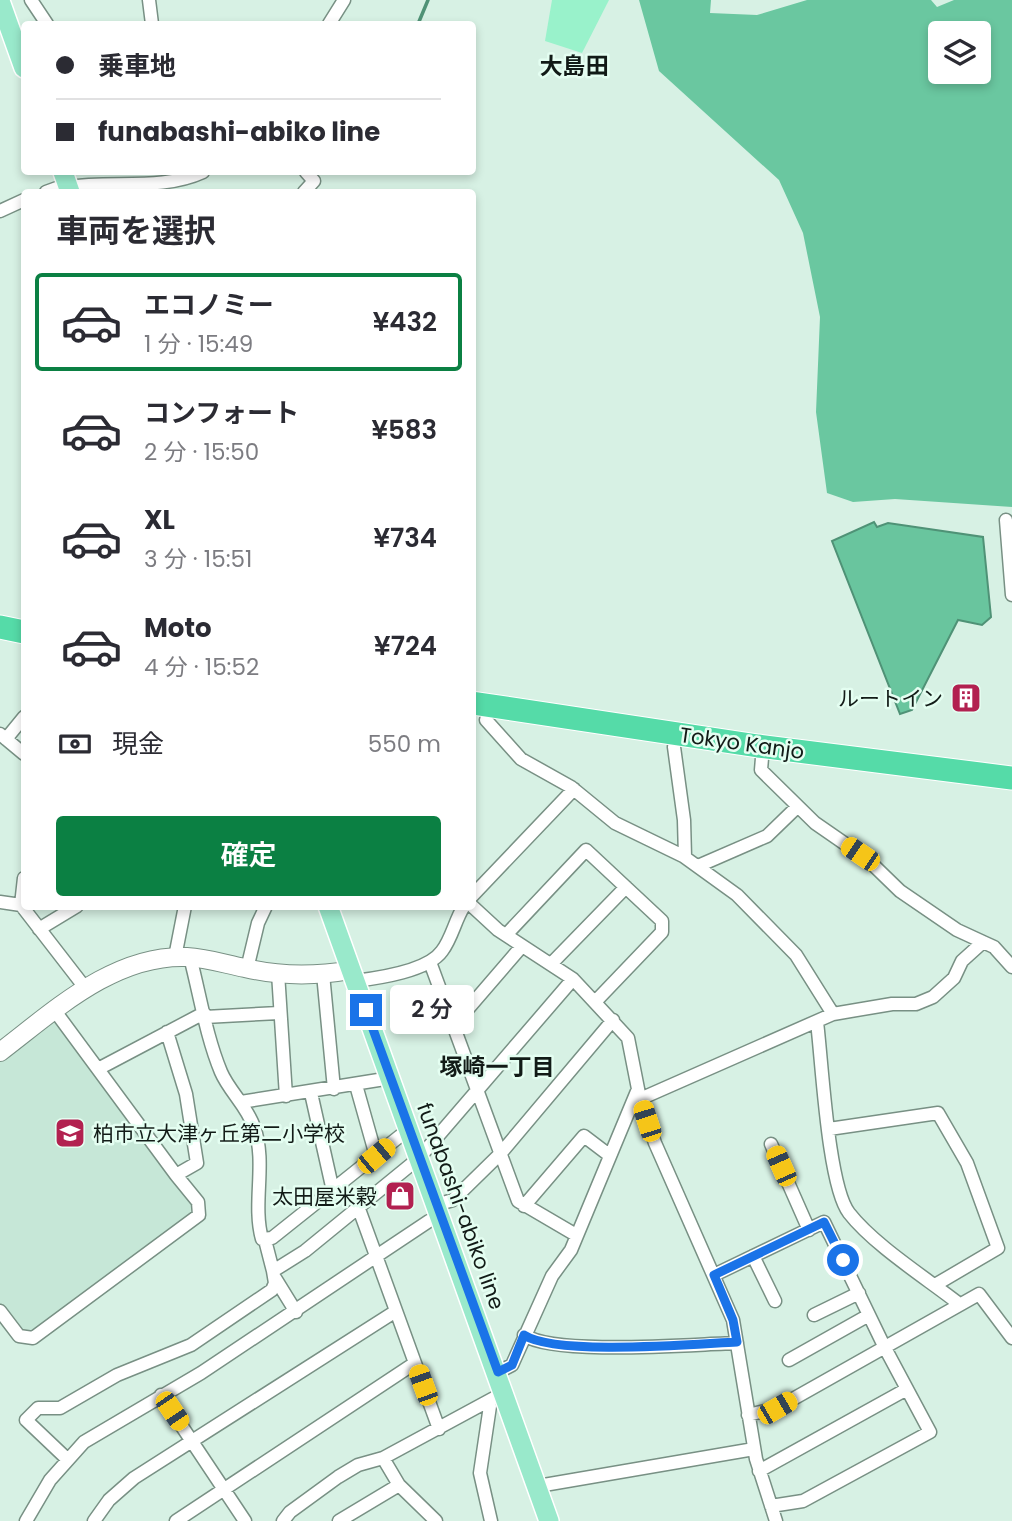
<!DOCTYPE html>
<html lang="ja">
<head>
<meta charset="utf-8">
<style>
  :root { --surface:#fff; --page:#f2f2f3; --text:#2b2b33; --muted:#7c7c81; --line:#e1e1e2; --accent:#0b8043 }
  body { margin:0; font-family:Poppins,"Noto Sans JP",sans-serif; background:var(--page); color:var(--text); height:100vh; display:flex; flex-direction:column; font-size:26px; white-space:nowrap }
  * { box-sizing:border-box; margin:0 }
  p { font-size:23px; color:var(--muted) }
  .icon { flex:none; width:38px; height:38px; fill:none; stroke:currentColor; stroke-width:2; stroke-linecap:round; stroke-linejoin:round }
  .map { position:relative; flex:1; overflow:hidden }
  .side { position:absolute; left:21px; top:189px; width:455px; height:721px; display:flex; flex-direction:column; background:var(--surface); border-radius:7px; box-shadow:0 4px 10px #0003 }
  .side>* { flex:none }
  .top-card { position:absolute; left:21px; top:21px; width:455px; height:154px; border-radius:7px; box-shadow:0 4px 10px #0003; display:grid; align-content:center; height:154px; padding:0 35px; background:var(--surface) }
  .buttons { position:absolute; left:928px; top:21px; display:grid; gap:14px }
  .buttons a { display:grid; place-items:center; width:63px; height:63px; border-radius:7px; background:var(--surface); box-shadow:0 4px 10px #0003; font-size:35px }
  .end { position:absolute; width:32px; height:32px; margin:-16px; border:9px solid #1a73e8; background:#fff; box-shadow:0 0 0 4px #fff }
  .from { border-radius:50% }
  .bubble { position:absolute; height:49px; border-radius:7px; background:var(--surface); box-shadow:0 4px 10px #0003; font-size:23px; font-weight:600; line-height:49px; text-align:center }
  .car { position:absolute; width:21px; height:42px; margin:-21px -10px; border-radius:9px; box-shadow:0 0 5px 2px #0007; background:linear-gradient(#f5c518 24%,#345 0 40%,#f5c518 0 76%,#345 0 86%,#f5c518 0) }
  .top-card b { display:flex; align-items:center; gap:24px; height:66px; font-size:26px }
  .top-card b+b { border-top:2px solid var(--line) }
  .top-card i { width:18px; height:18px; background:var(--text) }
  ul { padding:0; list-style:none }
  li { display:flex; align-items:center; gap:21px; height:98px; margin:0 14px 10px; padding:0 21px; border:4px solid transparent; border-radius:7px }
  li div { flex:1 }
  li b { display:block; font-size:26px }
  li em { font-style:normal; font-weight:600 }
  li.on { border-color:var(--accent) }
  li>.icon { width:63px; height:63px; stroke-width:1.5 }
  h2 { padding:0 35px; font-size:32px; line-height:84px }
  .pay { display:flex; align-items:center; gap:18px; height:77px; padding:0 35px; font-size:26px }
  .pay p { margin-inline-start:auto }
  .button { display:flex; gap:14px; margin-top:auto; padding:14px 35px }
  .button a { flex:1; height:80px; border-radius:7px; background:var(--accent); color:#fff; font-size:28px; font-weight:600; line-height:80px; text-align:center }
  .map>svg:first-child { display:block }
  .built { fill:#c6e7d7 }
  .green { fill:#99f2cb }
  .forest { fill:#6ac7a0; fill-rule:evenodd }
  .water { fill:#69c59e; stroke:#4f9276; stroke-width:2 }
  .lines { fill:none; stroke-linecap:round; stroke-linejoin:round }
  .stream { stroke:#4f9276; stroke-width:3.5 }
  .street-casing { stroke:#789084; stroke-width:15 }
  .secondary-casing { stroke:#789084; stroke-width:20 }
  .primary-casing { stroke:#fff; stroke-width:22 }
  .highway-casing { stroke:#fff; stroke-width:25 }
  .street { stroke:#fff; stroke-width:12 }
  .secondary { stroke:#fff; stroke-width:18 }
  .primary { stroke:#99e9cb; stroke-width:19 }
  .highway { stroke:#55dba8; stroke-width:23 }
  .route { stroke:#1a73e8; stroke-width:9 }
  .labels { text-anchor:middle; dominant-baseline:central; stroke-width:5; stroke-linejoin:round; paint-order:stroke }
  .poi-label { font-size:21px; fill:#121b17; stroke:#e4fef1; text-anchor:end }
  .street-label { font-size:21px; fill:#121b17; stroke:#e4fef1 }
  .neighbourhood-label { font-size:23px; font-weight:bold; fill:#121b17; stroke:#e4fef1 }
</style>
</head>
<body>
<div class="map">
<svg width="1012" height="1521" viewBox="0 0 1012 1521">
  <rect width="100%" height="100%" fill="#d7f1e4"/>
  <path class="built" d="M56,1020l136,185 -2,9 -161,120 -9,-2 -20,-28v-242z"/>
  <path class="green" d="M552,0h57l-27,53 -37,-12z"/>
  <path class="forest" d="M639,0h72l-1,13 47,2 50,-15h124l6,7 17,-7h58v507l-117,-8 -42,3 -26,-9 -11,-81 4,-95 -17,-84 -24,-53 -120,-109zM940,33h38v39h-38z"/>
  <path class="water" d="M874,522l3,5 11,-4 95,14 8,80 -9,8 -24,-5 -46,90 -12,4 -68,-173z"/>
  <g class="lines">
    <path class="stream" d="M418,24l10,-24"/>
    <g class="street-casing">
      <path id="street" d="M31,0l16,24
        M149,0l3,24
        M329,24l15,-24
        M68,187c44,-7 94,4 135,-15
        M46,192l22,-8
        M304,192l10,-11 -8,-9
        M0,211l24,-11
        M1006,520l6,75
        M486,720l35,39 50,28 44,36 68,33 54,39 59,60 37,59
        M0,734l24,20
        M6,739l18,-22
        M674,747l10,73 1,37
        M762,758l-1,12 54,53 52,36 33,32 57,39 26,12
        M698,866l69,-30 30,-29
        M472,896l102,-107
        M0,902l21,3 65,84
        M21,905l3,-27
        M472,906l26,24 75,49 55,59 12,61 15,44 78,177 23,139 20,62
        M39,929l38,-23
        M506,935l80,-85 76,71v11l-67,70
        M175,957l10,-51
        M190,957c10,38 16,79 31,115 8,19 26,34 33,55 13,36 -2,76 8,112l10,-1 128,-102 10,-4
        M430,962l88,239 58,34
        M551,964l75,-77
        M247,969l11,-46 8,-17
        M278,973l8,123
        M323,974l11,115
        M355,981c24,-3 73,-10 87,-30 10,-13 13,-31 22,-45
        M55,1011l121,164 21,-12 -11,-69 -19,-62
        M205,1017l74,-4
        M817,1022c5,40 11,164 32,191 25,32 77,65 109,90
        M454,1025l68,-79
        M98,1069l106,-56
        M356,1085l20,71
        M311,1093l22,98
        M640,1099l193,-85 59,-10h24l17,-7 21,-19 8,-17 21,-19 11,5 18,20
        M241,1102l150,-24
        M829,1129l109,-16 29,50 31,85 -63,37
        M771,1144l38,86
        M436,1205l17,-5 48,-47 112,-133
        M524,1206l60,-70 25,19
        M359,1209l80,220
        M265,1240l8,31
        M753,1256l22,45
        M714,1275l110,-53 60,124 46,86 -127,69 -32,5
        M275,1278l21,34
        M0,1311l19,25 14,2 166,-123 -1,-13 -22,-27
        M814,1315l45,-22
        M524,1335c31,21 170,9 213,8
        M789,1360l80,-45
        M498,1372l14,-7 40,-89 19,-26 67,-161
        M161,1395l84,126
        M487,1402l3,4 -10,67 11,48
        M748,1415l29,-7 202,-114 33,44
        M66,1458l-40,-38 12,-12h22l57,-33 74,-30 81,-55 3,-7 -2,-12 32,-20 114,-93 154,-179
        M383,1458l16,27 37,36
        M759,1471l148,-82
        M538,1486l216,-37
        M26,1521l24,-41 34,-38 117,-69 228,-152 12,-4
        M94,1521l15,-21 25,-22 262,-167
        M176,1521l239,-158
        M283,1521l7,-9 48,-35 20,-12 25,-7 122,-66
        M339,1521l60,-36"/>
    </g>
    <g class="secondary-casing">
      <path id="secondary" d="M0,1052c54,-41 114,-98 187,-95 20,1 38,7 58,11 34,8 72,8 106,2"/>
    </g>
    <g class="primary-casing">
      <path id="primary" d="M0,1l24,67
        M63,172l7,20
        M328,906l221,615"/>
    </g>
    <g class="highway-casing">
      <path id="highway" d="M0,627l24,5
        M472,703l286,43 254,32"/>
    </g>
    <use href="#street" class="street"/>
    <use href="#secondary" class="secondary"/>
    <use href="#primary" class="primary"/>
    <use href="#highway" class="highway"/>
  </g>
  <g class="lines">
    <path class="route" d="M366,1010l132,362 14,-7 12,-30c32,21 170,9 213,7l-4,-22 -19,-45 110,-53 19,38"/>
  </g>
  <defs>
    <g id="building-square" transform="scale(1.575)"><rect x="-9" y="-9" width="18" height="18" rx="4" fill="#b22150" stroke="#e4fef1"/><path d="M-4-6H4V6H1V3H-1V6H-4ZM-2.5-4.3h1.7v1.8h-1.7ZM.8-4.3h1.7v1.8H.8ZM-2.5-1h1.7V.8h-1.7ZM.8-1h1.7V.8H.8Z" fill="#fff"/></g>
    <g id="school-square" transform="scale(1.575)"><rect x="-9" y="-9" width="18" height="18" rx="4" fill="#b22150" stroke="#e4fef1"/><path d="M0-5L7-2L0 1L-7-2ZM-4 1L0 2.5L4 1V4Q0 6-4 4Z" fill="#fff"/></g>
    <g id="shop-square" transform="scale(1.575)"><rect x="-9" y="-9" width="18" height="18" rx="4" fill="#b22150" stroke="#e4fef1"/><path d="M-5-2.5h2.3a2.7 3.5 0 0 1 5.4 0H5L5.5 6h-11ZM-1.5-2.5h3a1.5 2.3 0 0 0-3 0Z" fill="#fff"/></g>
  </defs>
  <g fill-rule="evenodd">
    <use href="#building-square" x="966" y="698"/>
    <use href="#school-square" x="70" y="1133"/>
    <use href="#shop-square" x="400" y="1196"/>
  </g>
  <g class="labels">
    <g class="poi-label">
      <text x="943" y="698">ルートイン</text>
      <text x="93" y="1133" text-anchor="start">柏市立大津ヶ丘第二小学校</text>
      <text x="377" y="1196">太田屋米穀</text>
    </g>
    <g class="street-label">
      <text transform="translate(742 743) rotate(8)">Tokyo Kanjo</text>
      <text transform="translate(461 1206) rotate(70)">funabashi-abiko line</text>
    </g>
    <g class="neighbourhood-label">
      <text x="574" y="66">大島田</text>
      <text x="497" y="1067">塚崎一丁目</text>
    </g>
  </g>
</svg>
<div class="buttons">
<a><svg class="icon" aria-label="layers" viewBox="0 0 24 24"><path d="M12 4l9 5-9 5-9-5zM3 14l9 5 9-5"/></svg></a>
</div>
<i class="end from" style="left:843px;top:1260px"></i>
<i class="end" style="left:366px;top:1010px"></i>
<div class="bubble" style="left:390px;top:985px;width:84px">2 分</div>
<i class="car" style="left:860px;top:854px;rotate:304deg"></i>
<i class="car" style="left:647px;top:1121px;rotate:342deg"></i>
<i class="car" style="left:376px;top:1156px;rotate:50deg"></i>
<i class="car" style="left:781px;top:1166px;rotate:336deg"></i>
<i class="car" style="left:423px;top:1385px;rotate:340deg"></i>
<i class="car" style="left:777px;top:1408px;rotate:60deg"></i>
<i class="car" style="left:172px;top:1411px;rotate:146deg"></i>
<div class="top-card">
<b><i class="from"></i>乗車地</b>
<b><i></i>funabashi-abiko line</b>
</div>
<section class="side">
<h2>車両を選択</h2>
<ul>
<li class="on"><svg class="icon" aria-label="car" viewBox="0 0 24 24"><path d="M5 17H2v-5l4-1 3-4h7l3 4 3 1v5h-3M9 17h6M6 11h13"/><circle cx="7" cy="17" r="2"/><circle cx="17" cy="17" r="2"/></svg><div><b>エコノミー</b><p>1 分 · 15:49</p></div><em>¥432</em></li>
<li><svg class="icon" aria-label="car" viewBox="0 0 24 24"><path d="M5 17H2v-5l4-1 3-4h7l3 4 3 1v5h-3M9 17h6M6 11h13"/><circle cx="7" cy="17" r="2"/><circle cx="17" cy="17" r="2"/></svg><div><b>コンフォート</b><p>2 分 · 15:50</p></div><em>¥583</em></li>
<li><svg class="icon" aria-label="car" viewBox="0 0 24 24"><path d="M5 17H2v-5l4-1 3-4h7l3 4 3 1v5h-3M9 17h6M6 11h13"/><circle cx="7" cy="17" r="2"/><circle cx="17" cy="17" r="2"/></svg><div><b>XL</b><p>3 分 · 15:51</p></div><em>¥734</em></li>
<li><svg class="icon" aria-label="car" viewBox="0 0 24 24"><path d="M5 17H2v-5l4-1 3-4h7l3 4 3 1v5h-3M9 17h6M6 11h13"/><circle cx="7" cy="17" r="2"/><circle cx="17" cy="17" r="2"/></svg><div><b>Moto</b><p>4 分 · 15:52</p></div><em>¥724</em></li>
</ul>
<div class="pay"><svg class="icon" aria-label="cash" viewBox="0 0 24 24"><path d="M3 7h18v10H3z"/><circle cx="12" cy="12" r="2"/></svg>現金<p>550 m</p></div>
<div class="button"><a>確定</a></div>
</section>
</div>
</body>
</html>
